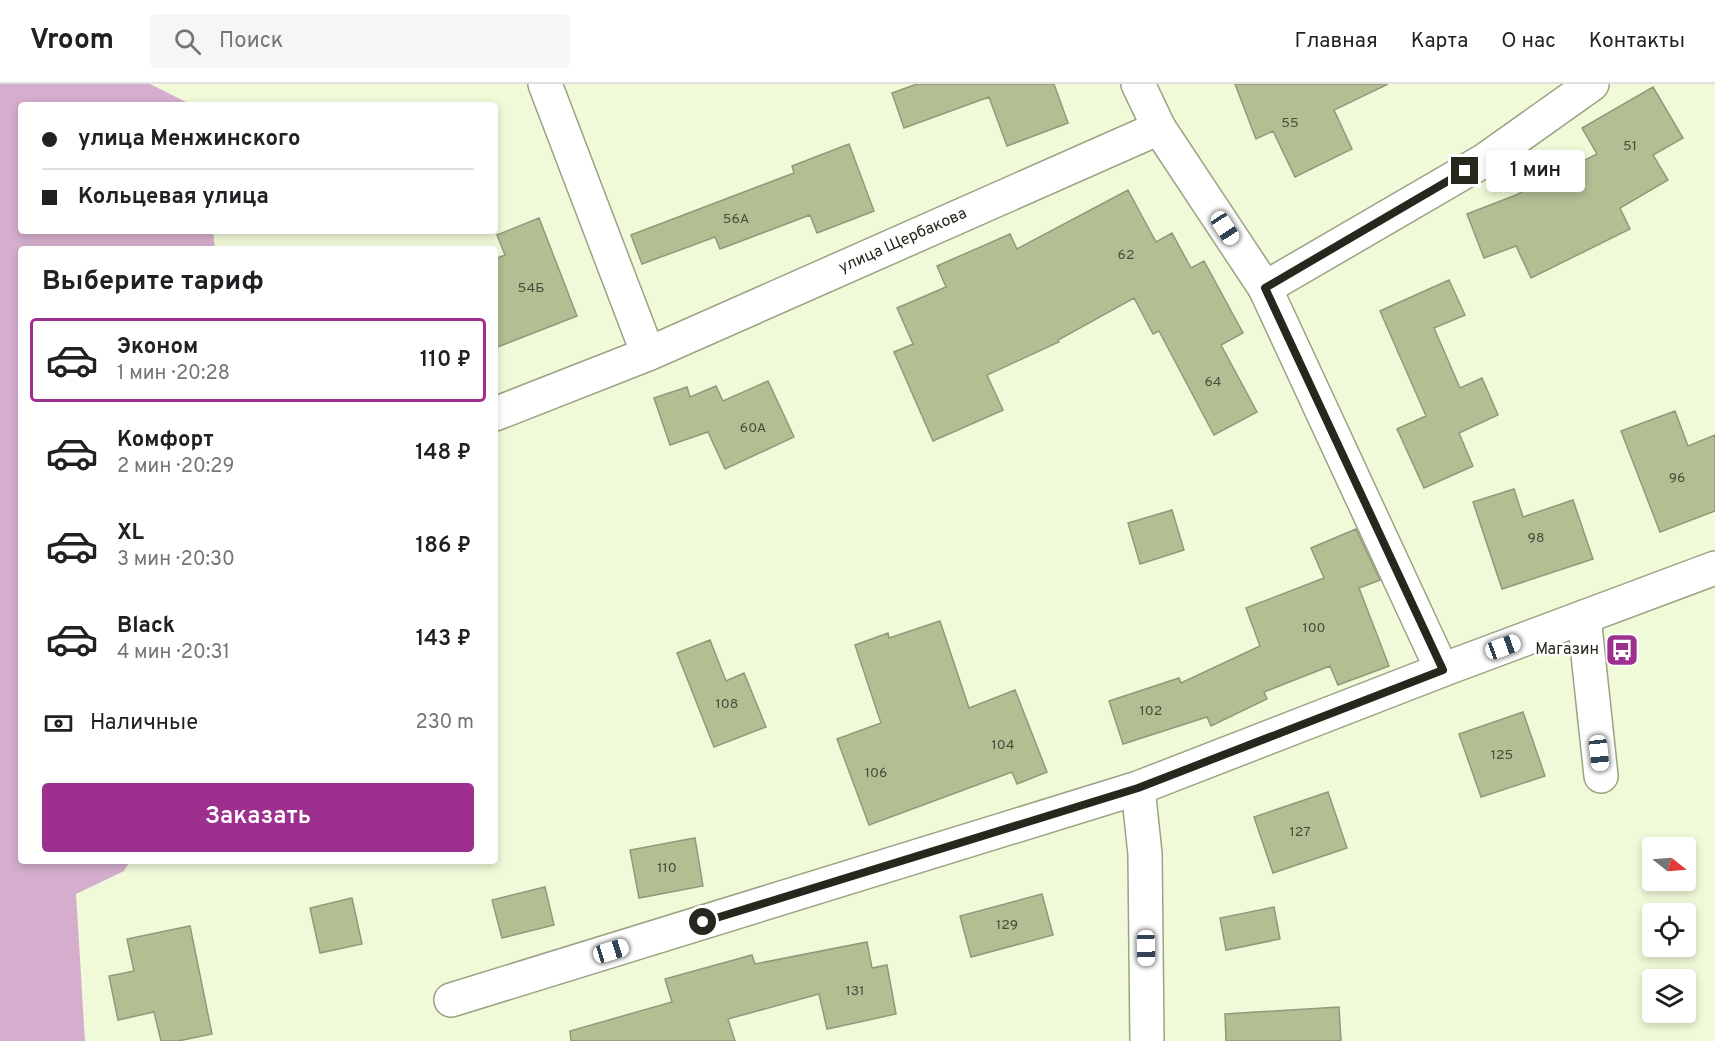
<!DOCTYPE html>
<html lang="ru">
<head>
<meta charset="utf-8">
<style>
  :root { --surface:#fff; --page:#f6f6f6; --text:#202124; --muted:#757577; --line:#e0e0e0; --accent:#9d308f }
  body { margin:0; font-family:Overpass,sans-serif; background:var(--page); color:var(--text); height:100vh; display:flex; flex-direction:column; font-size:22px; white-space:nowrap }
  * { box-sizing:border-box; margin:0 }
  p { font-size:20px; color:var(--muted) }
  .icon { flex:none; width:33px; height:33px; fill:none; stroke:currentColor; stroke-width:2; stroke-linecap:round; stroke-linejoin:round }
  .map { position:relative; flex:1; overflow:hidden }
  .side { position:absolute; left:18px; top:162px; width:480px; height:618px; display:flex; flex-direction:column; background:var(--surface); border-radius:6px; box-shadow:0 3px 9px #0003 }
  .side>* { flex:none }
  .guide { position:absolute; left:18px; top:18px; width:480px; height:132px; border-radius:6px; box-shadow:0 3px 9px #0003; display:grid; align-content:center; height:132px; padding:0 24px; background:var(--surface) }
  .needle { width:39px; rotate:107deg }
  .buttons { position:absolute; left:1642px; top:753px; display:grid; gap:12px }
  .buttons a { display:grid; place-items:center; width:54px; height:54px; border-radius:6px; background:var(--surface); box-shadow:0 3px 9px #0003; font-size:30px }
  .end { position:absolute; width:27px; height:27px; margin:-14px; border:8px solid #25281c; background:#fff; box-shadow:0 0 0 3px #fff }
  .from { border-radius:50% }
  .bubble { position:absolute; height:42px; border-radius:6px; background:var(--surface); box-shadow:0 3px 9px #0003; font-size:20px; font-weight:600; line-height:42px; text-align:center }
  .car { position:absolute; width:18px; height:36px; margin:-18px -9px; border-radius:8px; box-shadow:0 0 4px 2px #0007; background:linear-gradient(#fff 24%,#345 0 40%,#fff 0 76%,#345 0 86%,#fff 0) }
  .guide b { display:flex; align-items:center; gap:21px; height:57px; font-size:22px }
  .guide b+b { border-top:2px solid var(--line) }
  .guide i { width:15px; height:15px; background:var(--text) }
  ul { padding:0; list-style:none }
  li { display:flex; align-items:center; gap:18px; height:84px; margin:0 12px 9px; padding:0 12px; border:3px solid transparent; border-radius:6px }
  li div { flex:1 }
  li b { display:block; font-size:22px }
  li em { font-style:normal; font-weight:600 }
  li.active { border-color:var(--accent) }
  li>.icon { width:54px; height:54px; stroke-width:1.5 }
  h2 { padding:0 24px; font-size:27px; line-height:72px }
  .pay { display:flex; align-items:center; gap:15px; height:66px; padding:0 24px; font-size:22px }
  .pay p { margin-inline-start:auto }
  .button { display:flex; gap:12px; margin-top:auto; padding:12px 24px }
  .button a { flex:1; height:69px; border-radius:6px; background:var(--accent); color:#fff; font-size:24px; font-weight:600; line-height:69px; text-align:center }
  header { display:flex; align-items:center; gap:36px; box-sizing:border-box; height:84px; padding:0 30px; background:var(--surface); border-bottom:2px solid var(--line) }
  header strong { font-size:28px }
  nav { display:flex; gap:33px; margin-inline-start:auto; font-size:21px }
  .search { width:420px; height:54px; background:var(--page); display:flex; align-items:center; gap:15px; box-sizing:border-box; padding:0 21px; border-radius:6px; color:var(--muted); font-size:22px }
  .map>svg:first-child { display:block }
  .forest { fill:#d4aecc }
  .building { fill:#b3be93; stroke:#91997b; stroke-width:1.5 }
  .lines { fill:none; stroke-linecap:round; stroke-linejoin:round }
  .street-casing { stroke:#9aa384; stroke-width:36 }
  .secondary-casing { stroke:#9aa384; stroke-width:36 }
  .street { stroke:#fff; stroke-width:33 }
  .secondary { stroke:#fff; stroke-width:33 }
  .route { stroke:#25281c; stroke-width:8 }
  .labels { text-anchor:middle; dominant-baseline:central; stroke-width:5; stroke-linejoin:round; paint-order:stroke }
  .number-label { font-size:14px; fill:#484e3a }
  .street-label { font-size:16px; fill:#25281c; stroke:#fff }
  .poi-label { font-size:16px; fill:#25281c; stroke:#fff; text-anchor:end }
</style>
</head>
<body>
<header>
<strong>Vroom</strong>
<div class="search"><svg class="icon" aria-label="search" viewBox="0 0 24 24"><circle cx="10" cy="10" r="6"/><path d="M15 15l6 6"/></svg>Поиск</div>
<nav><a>Главная</a><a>Карта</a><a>О нас</a><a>Контакты</a></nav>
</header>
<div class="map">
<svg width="1715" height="957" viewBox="0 0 1715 957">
  <rect width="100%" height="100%" fill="#f0f9d8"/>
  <path class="forest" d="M0,0h150l42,21h-171v126h192l2,18h-194v612h109l-6,10 -48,23 9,147h-85z"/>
  <path class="building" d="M917,0h137l14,39 -61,23 -18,-49 -85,31 -12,-35z
    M1235,0h153l-54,26 18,39 -57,28 -22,-46 -17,8z
    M1653,3l30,51 -30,17 15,25 -48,28 10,21 -99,49 -15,-32 -32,12 -17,-44 49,-19 81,-41 -15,-26z
    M849,60l25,67 -57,22 -7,-18 -90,34 -5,-12 -73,27 -11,-29 163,-62 -2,-7z
    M1128,106l28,52 16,-9 19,35 13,-7 39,72 -22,12 36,67 -43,23 -55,-104 -6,3 -19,-36 -76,42 1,2 -72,33 16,35 -70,31 -39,-89 19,-8 -16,-36 49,-21 -9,-21 73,-32 7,15z
    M539,134l38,98 -82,32v-89l10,-4 -8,-20z
    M1449,196l16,35 -31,13 26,60 22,-10 16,37 -39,18 14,33 -49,22 -27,-59 29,-13 -46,-105z
    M768,297l26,56 -69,32 -17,-37 -38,13 -16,-47 33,-11 3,10 26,-11 7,15z
    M1675,327l13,35 27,-11v76l-55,21 -39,-101z
    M1514,405l9,28 50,-17 20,59 -91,30 -29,-87z
    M1172,426l12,40 -44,14 -12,-41z
    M1356,445l24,51 -21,8 30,78 -51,19 -8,-19 -66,26 3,7 -56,27 -4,-9 -84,27 -14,-43 70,-23 2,5 79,-37 -14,-38 78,-30 -13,-30z
    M940,537l29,87 46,-18 32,82 -30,12 -5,-12 -143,53 -32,-86 44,-16 -26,-78 33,-12 1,5z
    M710,556l16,41 18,-8 22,54 -52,20 -37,-94z
    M1523,628l22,64 -64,21 -22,-63z
    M1328,708l19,56 -74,25 -19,-56z
    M695,754l8,48 -64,12 -9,-48z
    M545,803l9,38 -52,13 -10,-38z
    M1042,810l11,41 -82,22 -11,-41z
    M352,814l10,46 -42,9 -10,-45z
    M1274,823l6,32 -54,11 -6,-32z
    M190,842l22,108 -34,7h-17l-7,-29 -36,8 -9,-44 25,-5 -7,-32z
    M867,858l5,26 15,-3 9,49 -69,15 -8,-35 -91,25 7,22h-164l-1,-10 102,-29 -7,-23 87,-24 3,9z
    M1339,923l2,34h-115l-1,-27z"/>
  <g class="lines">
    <g class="street-casing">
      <path id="street" d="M545,0l103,270
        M1265,204l220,-128 107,-76
        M495,330l153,-60 511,-226
        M1584,533l17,159
        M1138,704l7,66 2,187
        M451,916l687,-212 304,-118"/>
    </g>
    <g class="secondary-casing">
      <path id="secondary" d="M1138,0l21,44 106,160 177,382 273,-102"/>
    </g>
    <use href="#street" class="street"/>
    <use href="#secondary" class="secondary"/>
  </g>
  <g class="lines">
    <path class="route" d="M703,838l435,-134 305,-118 -178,-382 200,-117"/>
  </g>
  <defs>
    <g id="bus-square" transform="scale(1.725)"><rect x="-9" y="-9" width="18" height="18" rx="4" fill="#9d308f" stroke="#fff"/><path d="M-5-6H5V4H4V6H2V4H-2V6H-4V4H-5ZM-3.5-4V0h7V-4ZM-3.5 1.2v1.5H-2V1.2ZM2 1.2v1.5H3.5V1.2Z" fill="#fff"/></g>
  </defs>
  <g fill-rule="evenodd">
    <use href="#bus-square" x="1622" y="566"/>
  </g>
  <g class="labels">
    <g class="number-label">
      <text x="1290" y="39">55</text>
      <text x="1630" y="62">51</text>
      <text x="736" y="135">56А</text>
      <text x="1126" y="171">62</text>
      <text x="531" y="204">54Б</text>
      <text x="1213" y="298">64</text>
      <text x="753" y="344">60А</text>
      <text x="1677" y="394">96</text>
      <text x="1536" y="454">98</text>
      <text x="1314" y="544">100</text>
      <text x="727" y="620">108</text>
      <text x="1151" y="627">102</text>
      <text x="1003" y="661">104</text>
      <text x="1502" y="671">125</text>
      <text x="876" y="689">106</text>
      <text x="1300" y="748">127</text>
      <text x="667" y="784">110</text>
      <text x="1007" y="841">129</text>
      <text x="855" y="907">131</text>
    </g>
    <g class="street-label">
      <text transform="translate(903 157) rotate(-24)">улица Щербакова</text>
    </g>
    <g class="poi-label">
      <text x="1599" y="566">Магазин</text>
    </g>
  </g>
</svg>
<div class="buttons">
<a><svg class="needle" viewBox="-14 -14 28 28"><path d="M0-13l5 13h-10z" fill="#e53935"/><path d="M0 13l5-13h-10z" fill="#757577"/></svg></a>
<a><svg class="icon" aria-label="locate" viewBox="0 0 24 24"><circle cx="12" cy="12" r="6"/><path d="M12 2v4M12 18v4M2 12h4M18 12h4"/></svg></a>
<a><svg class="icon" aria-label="layers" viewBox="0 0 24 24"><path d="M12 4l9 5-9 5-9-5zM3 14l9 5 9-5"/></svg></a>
</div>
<i class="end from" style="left:703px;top:838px"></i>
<i class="end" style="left:1465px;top:87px"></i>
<div class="bubble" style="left:1486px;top:66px;width:99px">1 мин</div>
<i class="car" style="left:1225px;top:144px;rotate:147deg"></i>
<i class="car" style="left:1503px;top:563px;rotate:70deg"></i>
<i class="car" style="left:1599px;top:669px;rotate:174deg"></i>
<i class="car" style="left:1146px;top:864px;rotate:179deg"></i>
<i class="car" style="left:611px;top:867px;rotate:73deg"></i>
<div class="guide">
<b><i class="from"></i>улица Менжинского</b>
<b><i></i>Кольцевая улица</b>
</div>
<section class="side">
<h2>Выберите тариф</h2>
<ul>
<li class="active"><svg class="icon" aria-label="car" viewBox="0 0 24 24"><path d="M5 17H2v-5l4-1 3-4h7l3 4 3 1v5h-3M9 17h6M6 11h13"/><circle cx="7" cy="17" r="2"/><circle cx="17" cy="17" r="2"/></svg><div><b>Эконом</b><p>1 мин · 20:28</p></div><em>110 ₽</em></li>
<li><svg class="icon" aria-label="car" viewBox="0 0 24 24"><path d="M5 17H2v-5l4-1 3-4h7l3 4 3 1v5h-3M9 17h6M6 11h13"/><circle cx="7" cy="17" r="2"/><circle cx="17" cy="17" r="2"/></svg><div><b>Комфорт</b><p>2 мин · 20:29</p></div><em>148 ₽</em></li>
<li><svg class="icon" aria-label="car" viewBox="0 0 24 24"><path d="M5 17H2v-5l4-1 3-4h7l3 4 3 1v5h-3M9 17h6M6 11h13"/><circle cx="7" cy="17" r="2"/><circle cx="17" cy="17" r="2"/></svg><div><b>XL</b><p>3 мин · 20:30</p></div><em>186 ₽</em></li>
<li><svg class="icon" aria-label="car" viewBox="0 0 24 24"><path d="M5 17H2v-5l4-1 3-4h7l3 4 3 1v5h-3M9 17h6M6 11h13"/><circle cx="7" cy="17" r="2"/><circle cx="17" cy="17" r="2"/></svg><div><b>Black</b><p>4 мин · 20:31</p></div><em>143 ₽</em></li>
</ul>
<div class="pay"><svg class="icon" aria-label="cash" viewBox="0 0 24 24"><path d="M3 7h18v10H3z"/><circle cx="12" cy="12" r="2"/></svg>Наличные<p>230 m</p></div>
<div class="button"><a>Заказать</a></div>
</section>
</div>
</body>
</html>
